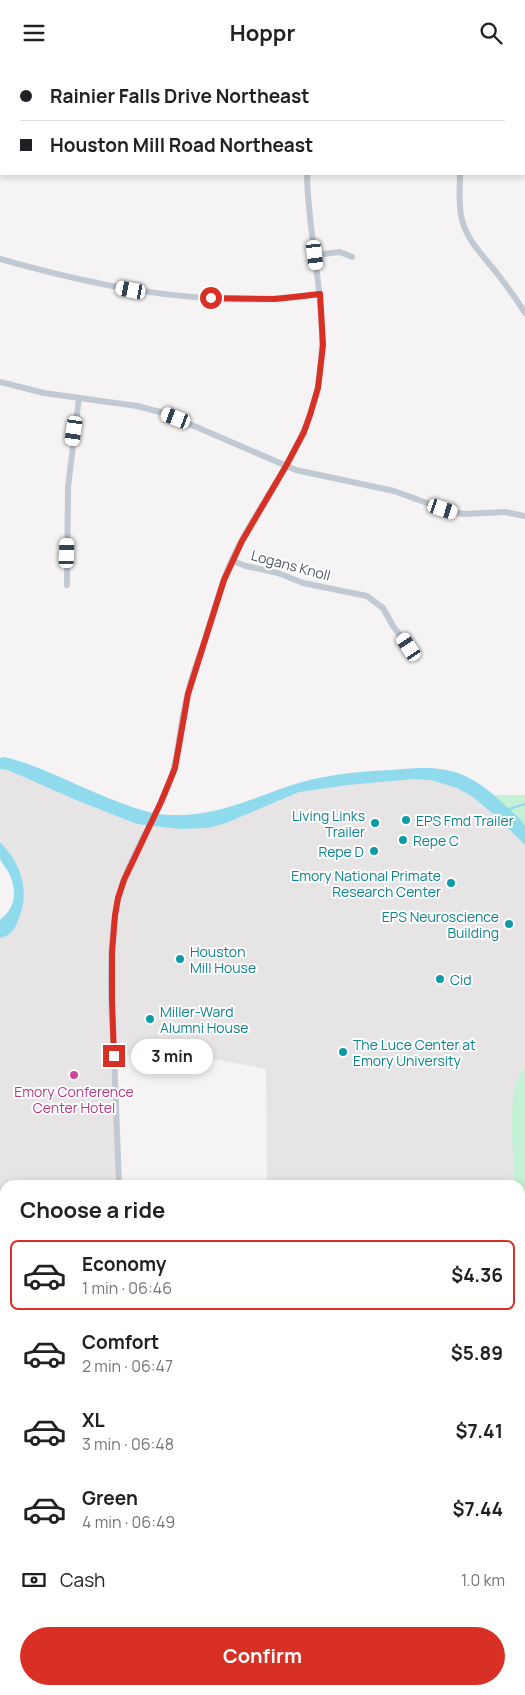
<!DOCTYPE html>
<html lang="en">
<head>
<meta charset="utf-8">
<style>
  :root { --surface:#fff; --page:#f6f6f6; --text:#202124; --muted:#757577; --line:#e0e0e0; --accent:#d93025 }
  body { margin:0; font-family:Manrope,sans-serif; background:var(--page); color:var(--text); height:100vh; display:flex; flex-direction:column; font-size:19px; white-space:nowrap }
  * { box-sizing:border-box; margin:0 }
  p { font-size:16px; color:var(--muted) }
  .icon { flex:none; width:28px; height:28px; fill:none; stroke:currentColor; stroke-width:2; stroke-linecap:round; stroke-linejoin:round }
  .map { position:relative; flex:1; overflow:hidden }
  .side { position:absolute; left:0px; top:1115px; width:525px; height:515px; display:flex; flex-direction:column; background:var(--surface); border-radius:15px 15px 0 0; box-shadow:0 2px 8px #0003 }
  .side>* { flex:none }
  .top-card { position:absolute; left:0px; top:0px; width:525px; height:110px; box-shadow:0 2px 8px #0003; display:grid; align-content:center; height:110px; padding:0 20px; background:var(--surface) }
  .end { position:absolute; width:22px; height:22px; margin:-11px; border:6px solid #d93025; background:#fff; box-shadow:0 0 0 2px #fff }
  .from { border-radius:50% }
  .bubble { position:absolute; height:35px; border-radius:18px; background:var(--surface); box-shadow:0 2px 8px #0003; font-size:16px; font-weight:700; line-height:35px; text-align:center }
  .car { position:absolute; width:15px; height:30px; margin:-15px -8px; border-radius:6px; box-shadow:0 0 4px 1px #0007; background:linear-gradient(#fff 24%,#345 0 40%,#fff 0 76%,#345 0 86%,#fff 0) }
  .top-card b { display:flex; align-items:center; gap:18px; height:48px; font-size:19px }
  .top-card b+b { border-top:1px solid var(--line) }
  .top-card i { width:12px; height:12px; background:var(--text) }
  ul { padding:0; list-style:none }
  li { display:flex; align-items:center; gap:15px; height:70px; margin:0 10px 8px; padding:0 10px; border:2px solid transparent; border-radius:8px }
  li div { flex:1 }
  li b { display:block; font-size:19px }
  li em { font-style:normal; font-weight:700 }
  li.selected { border-color:var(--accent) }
  li>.icon { width:45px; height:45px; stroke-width:1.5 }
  h2 { padding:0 20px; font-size:22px; line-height:60px }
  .pay { display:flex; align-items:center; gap:12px; height:55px; padding:0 20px; font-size:19px }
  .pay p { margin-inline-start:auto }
  .action { display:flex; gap:10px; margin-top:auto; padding:10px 20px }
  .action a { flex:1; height:58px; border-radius:30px; background:var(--accent); color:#fff; font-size:20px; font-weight:700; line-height:58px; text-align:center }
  header { display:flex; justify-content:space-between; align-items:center; height:65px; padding:0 20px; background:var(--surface); font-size:22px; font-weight:700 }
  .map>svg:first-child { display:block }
  .education { fill:#e6e4e5 }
  .green { fill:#c3f1d5 }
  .water { fill:#90daee }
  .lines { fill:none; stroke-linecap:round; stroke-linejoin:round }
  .stream { stroke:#90daee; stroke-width:2 }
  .minor { stroke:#c1cad2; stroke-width:6 }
  .major { stroke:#b3c2d1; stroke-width:8 }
  .rail-casing { stroke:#b5b8bd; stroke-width:4 }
  .rail { stroke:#fff; stroke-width:2; stroke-dasharray:5.5; stroke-linecap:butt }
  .route { stroke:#d93025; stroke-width:6 }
  .culture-dot { fill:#0f9aa8; stroke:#fff; stroke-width:2 }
  .hotel-dot { fill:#d1479c; stroke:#fff; stroke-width:2 }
  .labels { text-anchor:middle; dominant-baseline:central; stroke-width:4; stroke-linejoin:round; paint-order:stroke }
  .street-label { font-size:14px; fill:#4a5661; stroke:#fff }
  .culture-label { font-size:14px; fill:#0d838f; stroke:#fff; text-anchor:start }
  .hotel-label { font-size:14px; fill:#b23c85; stroke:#fff }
</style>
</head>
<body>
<header><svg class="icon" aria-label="menu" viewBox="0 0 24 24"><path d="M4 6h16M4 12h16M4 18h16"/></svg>Hoppr<svg class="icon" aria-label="search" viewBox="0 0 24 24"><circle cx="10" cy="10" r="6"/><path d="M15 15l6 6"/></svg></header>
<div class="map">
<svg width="525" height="1630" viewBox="0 0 525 1630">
  <rect width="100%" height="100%" fill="#f5f3f3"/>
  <path class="education" d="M0,700l107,40 86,17 92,-31 123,-17 44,6 73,56v844l-5,-1v-494h-253l-1,-116 -83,-16 -69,3 5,129h-114v104l-5,5v-364l20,-37 -20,-42z
    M5,1340v263l-5,-1v-258z
    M0,1616l5,1v8l118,2 122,-2 1,5h-246z
    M370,1625h119l34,5h-140z"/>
  <path class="green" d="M481,730h44v41z
    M525,1002v613l-5,-1v-494h-6c1,-32 -10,-94 11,-118z"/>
  <path class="water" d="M5,692c40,10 77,32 116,46 17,6 33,12 51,12 39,2 78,-15 114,-28 34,-12 68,-15 104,-17 25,-2 51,-5 75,6 21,9 39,29 56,44l4,6v19l-28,-28 -24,-20 -16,-9 -26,-8 -18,-1 -65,6 -49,7 -73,31 -18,5 -27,1 -44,-5 -61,-24 -68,-30 -8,-1v-11z
    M0,777c21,21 31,50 18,78 -3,10 -8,16 -18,18v-18c17,-13 17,-31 8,-49 -3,-4 -7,-9 -8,-13 0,-5 0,-12 0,-16z"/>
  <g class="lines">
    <path class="stream" d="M506,745l19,-6"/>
    <path class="minor" d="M314,1v-1
      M461,1v-1
      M460,109c0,15 -2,31 2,46 5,20 21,36 34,52 10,13 20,26 29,41
      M315,190l25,-3 12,5
      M0,194c74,21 143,36 221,40 32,1 67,1 99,-5
      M0,317l44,11 93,13 27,7 132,57 98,21 58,21 12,2 41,-2 20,4
      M232,496l14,5 32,7 25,10 64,13 16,12 10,18 16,21
      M67,520l1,-98 11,-89
      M119,1120c-2,-44 -3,-88 -5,-132 -3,-47 -6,-97 2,-143 7,-48 40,-87 55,-132 8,-23 8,-48 14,-72 4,-23 12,-45 20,-66 6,-20 12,-41 19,-61 25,-68 81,-122 94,-194 13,-71 -10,-141 -11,-211
      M0,1330l5,-5
      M0,1435l5,9
      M0,1588l5,2
      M333,1630h28"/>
    <path class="major" d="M0,1255l5,5
      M245,1625l1,5"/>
    <g class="rail-casing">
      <path id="rail" d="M0,1606l5,1
        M520,1619l5,1"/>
    </g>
    <use href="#rail" class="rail"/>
  </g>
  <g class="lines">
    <path class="route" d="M114,991l-2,-56v-47l3,-38 3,-17 6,-18 37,-78 14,-34 13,-74 36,-114 18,-39 44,-75 18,-34 6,-17 8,-27 5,-43 -3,-51 -45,5 -64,-1"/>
  </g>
  <g class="culture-dot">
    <circle cx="406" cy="755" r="5"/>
    <circle cx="375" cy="758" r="5"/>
    <circle cx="403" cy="775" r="5"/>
    <circle cx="374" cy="786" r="5"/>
    <circle cx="451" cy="818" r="5"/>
    <circle cx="509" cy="859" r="5"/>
    <circle cx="180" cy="894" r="5"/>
    <circle cx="440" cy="914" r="5"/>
    <circle cx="150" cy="954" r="5"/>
    <circle cx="343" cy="987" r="5"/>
  </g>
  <circle class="hotel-dot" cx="74" cy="1010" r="5"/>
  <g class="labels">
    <g class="street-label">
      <text transform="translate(291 500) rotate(15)">Logans Knoll</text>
    </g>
    <g class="culture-label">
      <text x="365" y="750" text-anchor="end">Living Links<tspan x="365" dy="16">Trailer</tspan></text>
      <text x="416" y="755">EPS Fmd Trailer</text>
      <text x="413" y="775">Repe C</text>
      <text x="364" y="786" text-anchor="end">Repe D</text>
      <text x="441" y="810" text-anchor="end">Emory National Primate<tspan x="441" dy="16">Research Center</tspan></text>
      <text x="499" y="851" text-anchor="end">EPS Neuroscience<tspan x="499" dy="16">Building</tspan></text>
      <text x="190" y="886">Houston<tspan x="190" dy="16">Mill House</tspan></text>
      <text x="450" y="914">Cid</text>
      <text x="160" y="946">Miller-Ward<tspan x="160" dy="16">Alumni House</tspan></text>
      <text x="353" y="979">The Luce Center at<tspan x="353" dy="16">Emory University</tspan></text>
    </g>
    <g class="hotel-label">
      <text x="74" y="1026">Emory Conference<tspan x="74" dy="16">Center Hotel</tspan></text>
    </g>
  </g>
</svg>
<i class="end from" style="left:211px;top:233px"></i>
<i class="end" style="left:114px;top:991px"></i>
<div class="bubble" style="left:131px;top:974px;width:82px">3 min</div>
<i class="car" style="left:315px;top:190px;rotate:173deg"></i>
<i class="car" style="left:131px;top:225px;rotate:281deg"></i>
<i class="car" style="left:176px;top:353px;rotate:291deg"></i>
<i class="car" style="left:74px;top:366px;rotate:188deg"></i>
<i class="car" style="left:443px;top:444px;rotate:108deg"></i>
<i class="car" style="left:67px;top:488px;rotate:2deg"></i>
<i class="car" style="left:409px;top:582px;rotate:326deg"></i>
<div class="top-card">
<b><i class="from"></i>Rainier Falls Drive Northeast</b>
<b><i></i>Houston Mill Road Northeast</b>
</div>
<section class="side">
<h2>Choose a ride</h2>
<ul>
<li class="selected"><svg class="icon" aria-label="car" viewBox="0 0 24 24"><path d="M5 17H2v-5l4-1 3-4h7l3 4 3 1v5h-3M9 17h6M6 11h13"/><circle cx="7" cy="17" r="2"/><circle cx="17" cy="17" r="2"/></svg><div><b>Economy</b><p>1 min · 06:46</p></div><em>$4.36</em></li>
<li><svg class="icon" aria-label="car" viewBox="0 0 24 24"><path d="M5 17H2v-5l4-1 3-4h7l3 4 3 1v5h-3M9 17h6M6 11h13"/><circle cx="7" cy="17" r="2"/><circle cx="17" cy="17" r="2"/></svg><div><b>Comfort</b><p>2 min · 06:47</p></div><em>$5.89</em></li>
<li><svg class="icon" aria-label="car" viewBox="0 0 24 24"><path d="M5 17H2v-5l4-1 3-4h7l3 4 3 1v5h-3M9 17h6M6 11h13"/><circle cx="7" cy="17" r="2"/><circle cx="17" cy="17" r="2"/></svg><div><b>XL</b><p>3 min · 06:48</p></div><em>$7.41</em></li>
<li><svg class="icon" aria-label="car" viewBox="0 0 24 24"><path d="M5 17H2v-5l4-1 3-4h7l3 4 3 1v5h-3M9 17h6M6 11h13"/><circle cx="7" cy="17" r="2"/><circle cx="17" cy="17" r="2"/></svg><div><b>Green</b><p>4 min · 06:49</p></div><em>$7.44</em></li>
</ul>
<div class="pay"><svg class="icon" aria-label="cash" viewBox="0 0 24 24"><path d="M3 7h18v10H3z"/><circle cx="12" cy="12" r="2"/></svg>Cash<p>1.0 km</p></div>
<div class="action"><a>Confirm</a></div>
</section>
</div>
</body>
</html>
